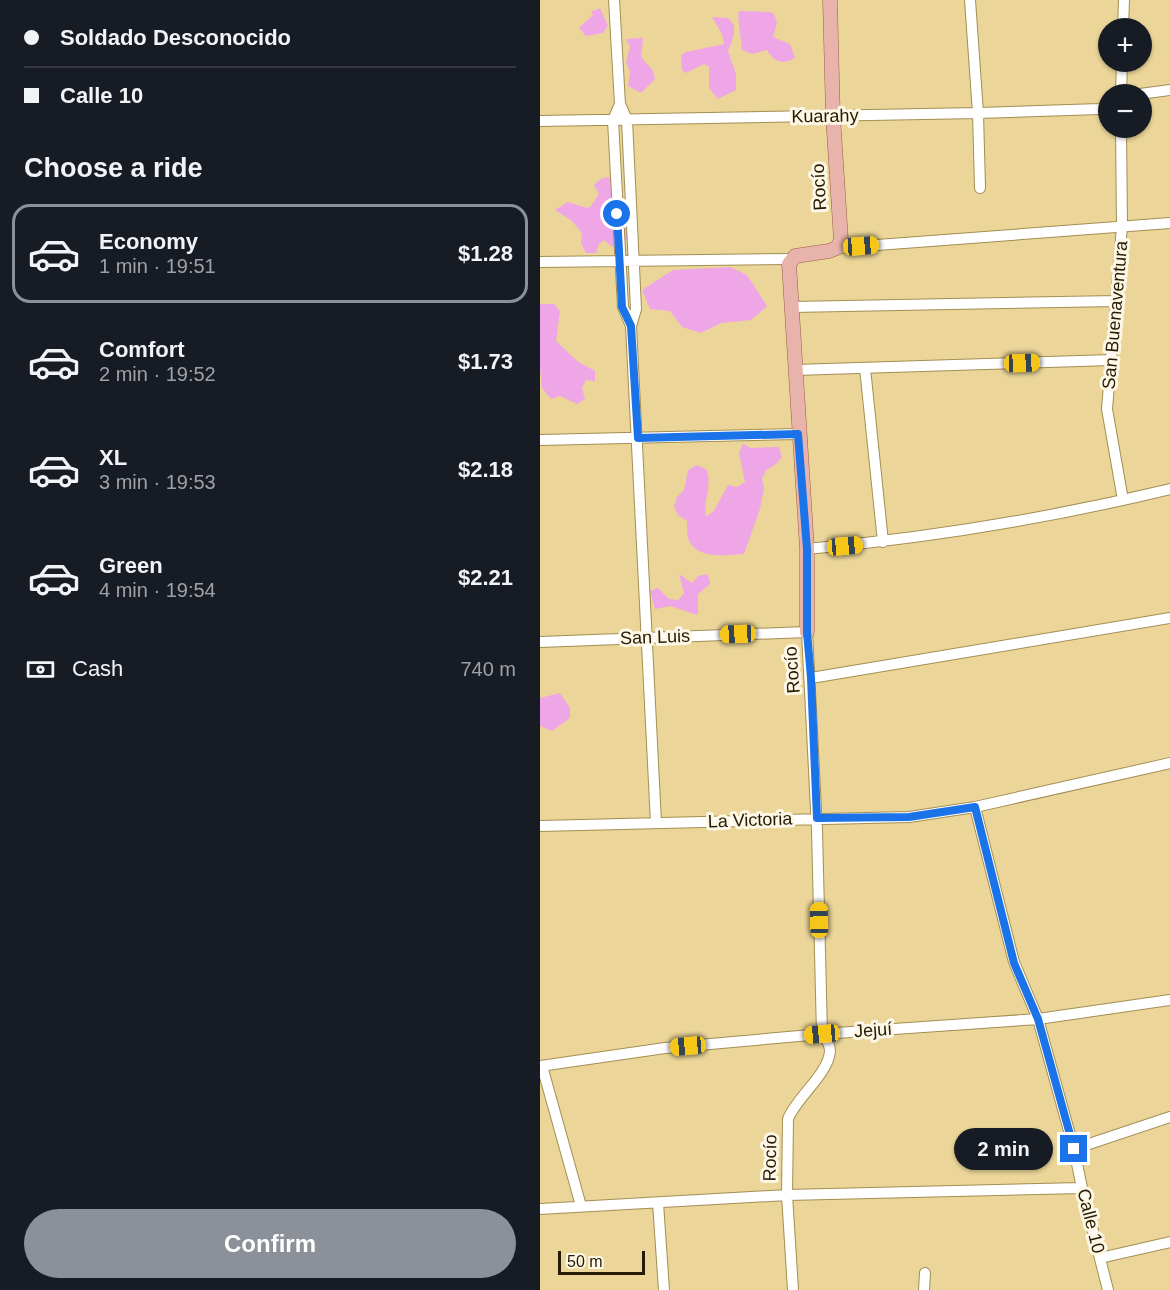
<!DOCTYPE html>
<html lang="en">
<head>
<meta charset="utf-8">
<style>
  :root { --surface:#171b24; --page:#20242c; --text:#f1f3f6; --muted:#9ea1a6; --line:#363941; --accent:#8c9099 }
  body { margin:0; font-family:Helvetica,sans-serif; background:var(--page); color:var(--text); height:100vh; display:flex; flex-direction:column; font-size:22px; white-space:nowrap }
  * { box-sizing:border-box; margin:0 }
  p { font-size:20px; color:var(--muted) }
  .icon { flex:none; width:33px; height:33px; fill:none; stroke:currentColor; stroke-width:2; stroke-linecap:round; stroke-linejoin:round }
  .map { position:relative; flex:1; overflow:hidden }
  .panel { display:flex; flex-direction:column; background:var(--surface); width:540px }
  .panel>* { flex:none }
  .guide { display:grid; align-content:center; height:132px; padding:0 24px; background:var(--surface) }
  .tools { position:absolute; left:558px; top:18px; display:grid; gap:12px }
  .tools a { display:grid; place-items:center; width:54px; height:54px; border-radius:50%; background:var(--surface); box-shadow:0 2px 4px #0004; font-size:30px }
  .scale { position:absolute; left:18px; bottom:15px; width:87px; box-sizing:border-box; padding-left:6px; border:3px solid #231b03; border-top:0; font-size:16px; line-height:21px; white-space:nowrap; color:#231b03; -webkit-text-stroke:4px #fef7e6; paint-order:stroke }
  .end { position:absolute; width:27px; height:27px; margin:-14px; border:8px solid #1a73e8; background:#fff; box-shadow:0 0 0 3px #fff }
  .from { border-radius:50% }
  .bubble { position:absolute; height:42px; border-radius:21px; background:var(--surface); box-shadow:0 2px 4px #0004; font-size:20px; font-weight:800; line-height:42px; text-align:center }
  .car { position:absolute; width:18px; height:36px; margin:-18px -9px; border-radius:8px; box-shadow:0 0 4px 2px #0007; background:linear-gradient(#f5c518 24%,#345 0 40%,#f5c518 0 76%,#345 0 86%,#f5c518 0) }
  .guide b { display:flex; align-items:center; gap:21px; height:57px; font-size:22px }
  .guide b+b { border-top:2px solid var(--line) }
  .guide i { width:15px; height:15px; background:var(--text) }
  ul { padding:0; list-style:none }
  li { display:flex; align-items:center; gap:18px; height:99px; margin:0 12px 9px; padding:0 12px; border:3px solid transparent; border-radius:18px }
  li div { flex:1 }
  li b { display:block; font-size:22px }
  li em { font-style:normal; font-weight:800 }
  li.selected { border-color:var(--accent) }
  li>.icon { width:54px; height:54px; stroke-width:1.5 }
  h2 { padding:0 24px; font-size:27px; line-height:72px }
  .pay { display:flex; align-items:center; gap:15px; height:66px; padding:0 24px; font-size:22px }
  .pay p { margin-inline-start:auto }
  .cta { display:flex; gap:12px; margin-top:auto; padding:12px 24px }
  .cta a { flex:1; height:69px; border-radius:36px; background:var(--accent); color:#fff; font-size:24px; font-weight:800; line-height:69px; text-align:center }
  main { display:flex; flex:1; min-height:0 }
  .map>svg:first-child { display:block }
  .green { fill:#efa6e6 }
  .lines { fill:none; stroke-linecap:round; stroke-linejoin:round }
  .minor-casing { stroke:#a38e54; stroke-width:12 }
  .major-casing { stroke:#995d4a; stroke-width:15 }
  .minor { stroke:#fff; stroke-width:10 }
  .major { stroke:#e8b3aa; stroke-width:14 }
  .route { stroke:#1a73e8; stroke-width:8 }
  .labels { text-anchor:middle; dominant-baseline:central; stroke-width:6; stroke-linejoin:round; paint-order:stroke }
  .street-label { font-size:18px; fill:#231b03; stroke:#fef7e6 }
</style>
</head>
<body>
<main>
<section class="panel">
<div class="guide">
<b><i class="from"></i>Soldado Desconocido</b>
<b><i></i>Calle 10</b>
</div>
<h2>Choose a ride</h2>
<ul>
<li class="selected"><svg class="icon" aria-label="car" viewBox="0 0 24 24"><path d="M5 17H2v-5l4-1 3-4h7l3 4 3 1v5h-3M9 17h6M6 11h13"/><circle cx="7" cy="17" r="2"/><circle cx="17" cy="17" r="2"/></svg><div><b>Economy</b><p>1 min · 19:51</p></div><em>$1.28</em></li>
<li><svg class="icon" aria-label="car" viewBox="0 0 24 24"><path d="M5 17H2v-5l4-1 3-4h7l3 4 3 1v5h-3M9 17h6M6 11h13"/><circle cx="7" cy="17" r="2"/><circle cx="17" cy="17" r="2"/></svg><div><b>Comfort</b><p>2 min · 19:52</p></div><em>$1.73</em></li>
<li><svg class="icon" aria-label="car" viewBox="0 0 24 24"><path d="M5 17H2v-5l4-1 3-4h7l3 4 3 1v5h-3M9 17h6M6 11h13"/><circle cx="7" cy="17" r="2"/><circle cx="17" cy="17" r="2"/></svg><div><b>XL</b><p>3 min · 19:53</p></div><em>$2.18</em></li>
<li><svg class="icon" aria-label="car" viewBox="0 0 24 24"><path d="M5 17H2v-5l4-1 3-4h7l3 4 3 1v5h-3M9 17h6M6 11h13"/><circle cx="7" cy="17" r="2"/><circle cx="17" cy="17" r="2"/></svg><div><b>Green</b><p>4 min · 19:54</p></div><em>$2.21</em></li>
</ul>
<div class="pay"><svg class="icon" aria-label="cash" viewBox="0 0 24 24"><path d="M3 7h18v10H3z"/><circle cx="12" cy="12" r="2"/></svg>Cash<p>740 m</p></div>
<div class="cta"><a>Confirm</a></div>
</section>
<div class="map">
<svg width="630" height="1290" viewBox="0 0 630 1290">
  <rect width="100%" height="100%" fill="#ebd598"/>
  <path class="green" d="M60,8l8,18 -5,7 -17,3 -7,-8 14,-13 -2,-3z
    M199,11l31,1 4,2 3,9 -4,14 17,7 5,14c-13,7 -21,4 -28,-8l-15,4 -10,-4 -4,-34z
    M172,17l16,1 6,7v10l-6,16 8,23v16l-18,9 -9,-11v-21l-5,-3 -18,9 -4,-3 -1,-15 5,-3 38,-8 -2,-10z
    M103,38l-2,19 12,14 2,8 -14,14 -13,-7 2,-14 -4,-10 4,-15 -4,-8z
    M71,177l12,15 -12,18 4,8 12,7 1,14 -16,8 -8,-7 -5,4 -3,9h-10l-5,-10 1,-10 -10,-12 -17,-11 13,-8 19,6 4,-2 8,-12 -5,-9 8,-7z
    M190,267l17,8 20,31 -16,14 -30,3 -20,10 -19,-6 -12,-16 -20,-2 -8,-19 31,-20z
    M0,304h14l6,7 -4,30 21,20 18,10v10l-9,-1 -4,8 3,11 -8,5 -17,-8 -9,3 -9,-11 -2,-19z
    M203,444l8,4 28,-1 3,10 -7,8 -9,5 -4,9 2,9 -4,21 -16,45c-17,1 -45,6 -55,-13 -2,-5 -2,-14 -2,-20l-9,-6 -4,-9 3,-9 7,-7 4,-20 9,-5 9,4c7,15 -3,31 0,47l8,-5 14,-26 9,2 8,-5 -6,-29z
    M139,574l13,9 6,-7 10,-2 2,10 -12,10v21l-28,-9 -15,3 -5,-18 8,-3 11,11 9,1 6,-7z
    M20,693l10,15v10l-18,13 -12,-5v-28z"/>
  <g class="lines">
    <g class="minor-casing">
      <path id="minor" d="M74,0l6,104 7,16 9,189 -5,17
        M430,0l8,113 2,75
        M583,28l1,-28
        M581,94l1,-32
        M600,94l30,-4
        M80,104l-7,16 10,187 8,19 25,497
        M0,121l438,-8 122,-4 8,-4
        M581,128l1,98 -15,183 16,91
        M297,248l333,-25
        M0,262l251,-3
        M252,307l325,-6
        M325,368l18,174
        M255,370l317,-10
        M0,440l258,-6
        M267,549c122,-11 244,-31 363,-60
        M0,642l267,-10 10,198 5,204c4,5 8,10 8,17 -1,22 -34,47 -42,68l-1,76 6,95
        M271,678l359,-60
        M435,807l39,155 24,57 36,130 8,39 26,102
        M0,826l369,-9 66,-10 195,-44
        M0,1066l125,-18 157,-14 216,-15 132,-19
        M2,1066l39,140
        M534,1149l96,-32
        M118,1203l6,87
        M0,1209l247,-14 295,-7
        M560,1258l70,-16
        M384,1290l1,-17"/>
    </g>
    <g class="major-casing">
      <path id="major" d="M267,632v-83l-18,-285 6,-8 34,-5 8,-3 4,-8 -8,-124 -3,-116"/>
    </g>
    <use href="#minor" class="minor"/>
    <use href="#major" class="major"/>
  </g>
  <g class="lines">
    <path class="route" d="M77,214l5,93 9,19 7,112 160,-4 9,115v83l4,46 6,140 92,-1 66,-10 39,156 24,56 36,130"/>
  </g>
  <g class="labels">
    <g class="street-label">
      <text transform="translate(285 116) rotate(-1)">Kuarahy</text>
      <text transform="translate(279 187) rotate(-93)">Rocío</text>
      <text transform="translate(575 315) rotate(-85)">San Buenaventura</text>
      <text transform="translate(115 637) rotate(-2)">San Luis</text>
      <text transform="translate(252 670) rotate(-94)">Rocío</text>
      <text transform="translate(210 820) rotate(-2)">La Victoria</text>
      <text transform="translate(333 1030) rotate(-4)">Jejuí</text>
      <text transform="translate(230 1158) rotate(-89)">Rocío</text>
      <text transform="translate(551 1221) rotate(76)">Calle 10</text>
    </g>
  </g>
</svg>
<div class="tools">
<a>+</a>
<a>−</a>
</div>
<div class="scale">50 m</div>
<i class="end from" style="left:77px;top:214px"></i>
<i class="end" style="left:534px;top:1149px"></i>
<div class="bubble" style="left:414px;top:1128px;width:99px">2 min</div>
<i class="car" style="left:321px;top:246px;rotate:86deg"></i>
<i class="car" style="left:482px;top:363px;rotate:88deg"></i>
<i class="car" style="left:305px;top:546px;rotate:85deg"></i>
<i class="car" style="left:198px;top:634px;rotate:268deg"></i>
<i class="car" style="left:279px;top:920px;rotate:359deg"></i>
<i class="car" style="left:282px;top:1034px;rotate:265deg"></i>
<i class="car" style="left:148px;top:1046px;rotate:265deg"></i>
</div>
</main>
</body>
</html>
